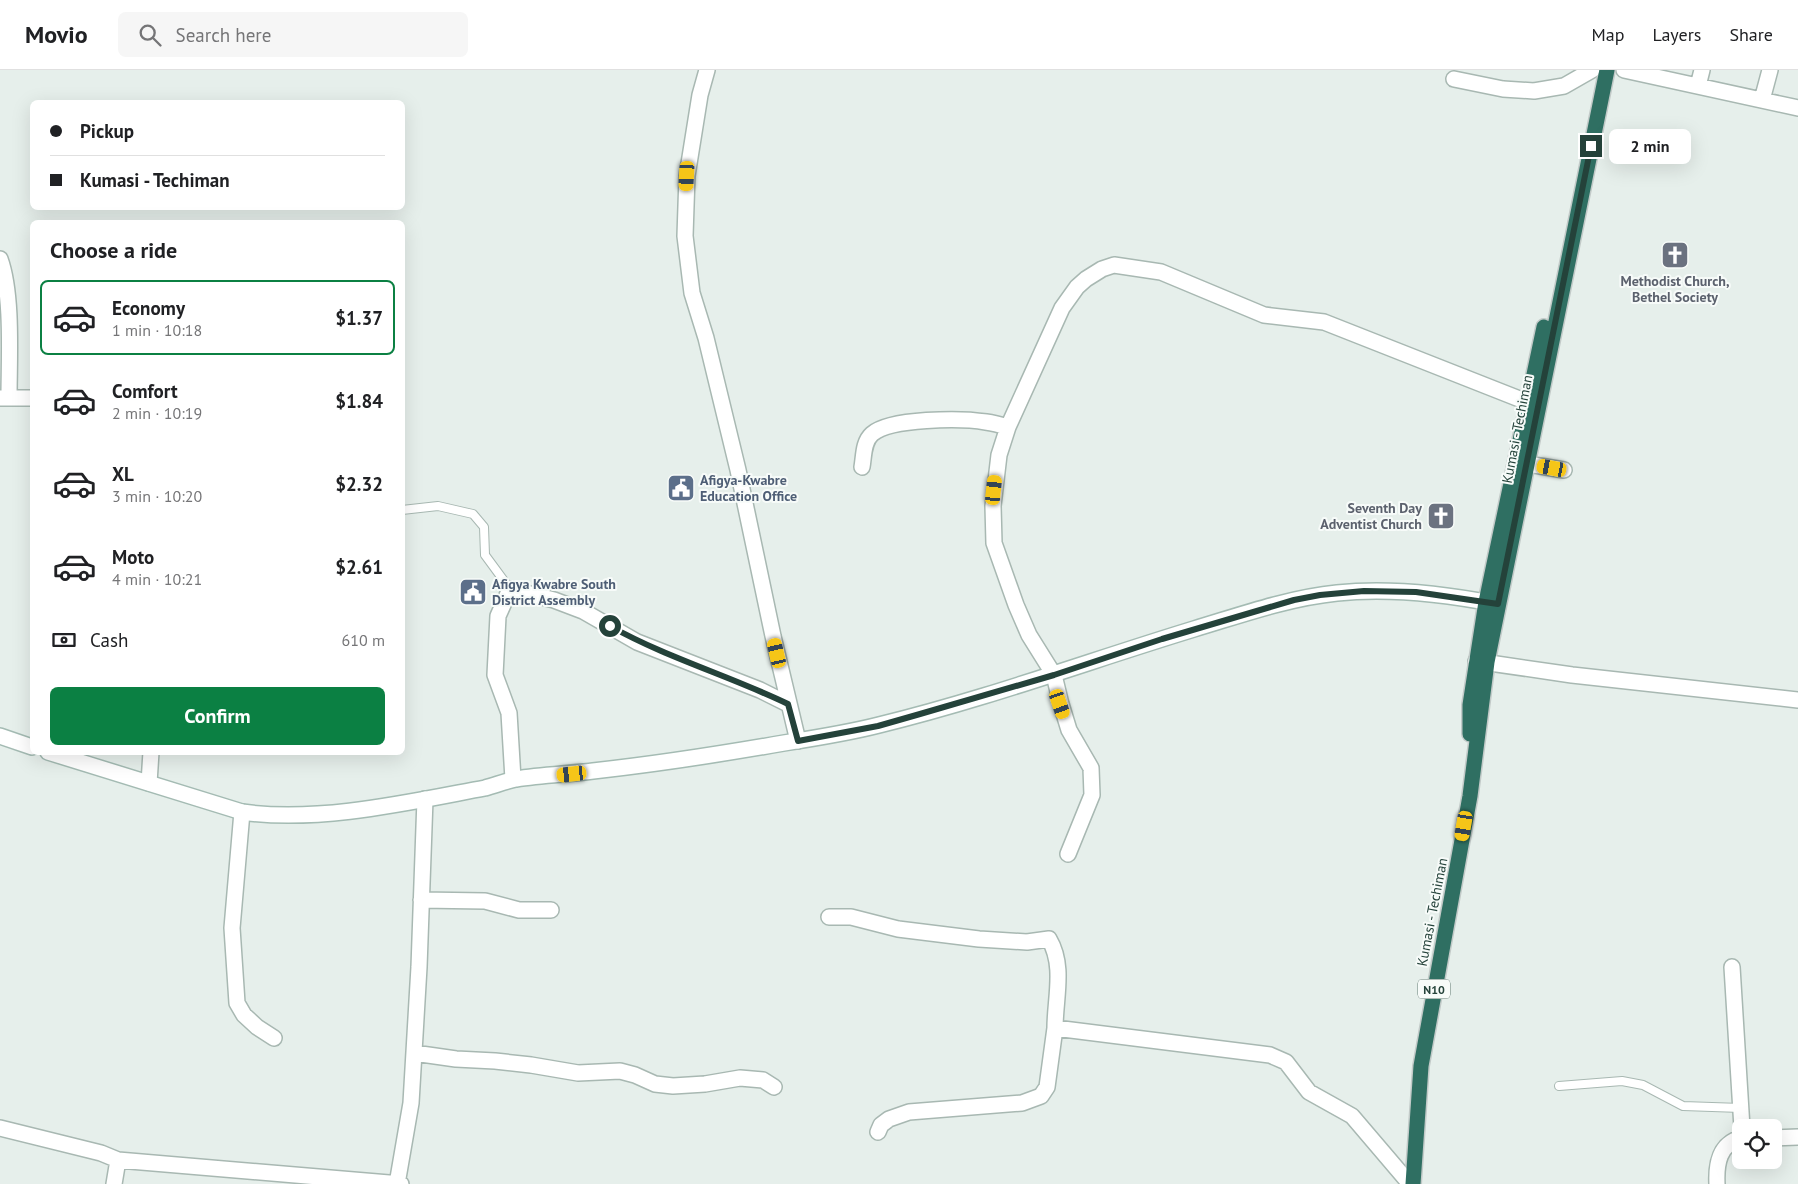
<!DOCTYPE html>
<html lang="en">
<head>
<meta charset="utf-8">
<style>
  :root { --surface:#fff; --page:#f6f6f6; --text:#202124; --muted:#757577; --line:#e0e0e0; --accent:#0b8043 }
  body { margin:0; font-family:"PT Sans",sans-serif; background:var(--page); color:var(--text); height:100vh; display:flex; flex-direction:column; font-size:19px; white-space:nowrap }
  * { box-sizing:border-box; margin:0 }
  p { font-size:16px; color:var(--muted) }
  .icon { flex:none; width:28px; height:28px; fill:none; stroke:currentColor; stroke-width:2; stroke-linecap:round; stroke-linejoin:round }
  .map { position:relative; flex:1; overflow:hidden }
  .details { position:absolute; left:30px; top:150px; width:375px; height:535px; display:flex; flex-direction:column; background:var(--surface); border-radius:8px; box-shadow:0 5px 20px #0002 }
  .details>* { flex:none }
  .top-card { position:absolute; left:30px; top:30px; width:375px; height:110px; border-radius:8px; box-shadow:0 5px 20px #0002; display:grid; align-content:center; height:110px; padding:0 20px; background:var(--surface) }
  .controls { position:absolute; left:1732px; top:1049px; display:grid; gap:10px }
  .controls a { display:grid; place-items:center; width:50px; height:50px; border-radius:8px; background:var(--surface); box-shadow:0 5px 20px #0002; font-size:25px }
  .end { position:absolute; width:22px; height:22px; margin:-11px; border:6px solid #24423a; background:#fff; box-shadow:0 0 0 2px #fff }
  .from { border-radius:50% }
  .bubble { position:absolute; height:35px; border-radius:8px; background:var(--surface); box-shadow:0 5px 20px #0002; font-size:16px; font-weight:600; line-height:35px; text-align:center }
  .car { position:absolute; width:15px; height:30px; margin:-15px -8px; border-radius:6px; box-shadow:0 0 4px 1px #0007; background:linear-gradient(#f5c518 24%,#345 0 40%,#f5c518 0 76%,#345 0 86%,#f5c518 0) }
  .top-card b { display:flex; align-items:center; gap:18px; height:48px; font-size:19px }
  .top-card b+b { border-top:1px solid var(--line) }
  .top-card i { width:12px; height:12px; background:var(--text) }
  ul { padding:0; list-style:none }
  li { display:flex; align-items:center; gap:15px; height:75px; margin:0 10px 8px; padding:0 10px; border:2px solid transparent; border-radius:8px }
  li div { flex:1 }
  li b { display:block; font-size:19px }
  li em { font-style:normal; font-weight:600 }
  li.selected { border-color:var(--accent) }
  li>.icon { width:45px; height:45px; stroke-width:1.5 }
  h2 { padding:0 20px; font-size:22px; line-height:60px }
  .pay { display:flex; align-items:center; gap:12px; height:55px; padding:0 20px; font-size:19px }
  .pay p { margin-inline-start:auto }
  .action { display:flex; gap:10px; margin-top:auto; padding:10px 20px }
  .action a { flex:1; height:58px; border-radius:8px; background:var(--accent); color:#fff; font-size:20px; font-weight:600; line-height:58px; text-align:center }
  header { display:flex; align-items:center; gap:30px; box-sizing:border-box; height:70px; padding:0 25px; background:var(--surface); border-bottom:1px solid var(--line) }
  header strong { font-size:24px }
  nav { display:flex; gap:28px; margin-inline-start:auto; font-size:18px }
  .search { width:350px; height:45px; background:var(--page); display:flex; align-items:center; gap:12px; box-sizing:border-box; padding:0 18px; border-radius:8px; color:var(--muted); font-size:19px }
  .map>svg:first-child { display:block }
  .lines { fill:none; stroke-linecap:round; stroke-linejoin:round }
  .lane-casing { stroke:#a8b8b2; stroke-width:10 }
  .street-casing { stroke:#a8b8b2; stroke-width:18 }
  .secondary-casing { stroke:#a4bbb3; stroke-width:18 }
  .highway-casing { stroke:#c2cac8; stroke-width:18 }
  .lane { stroke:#fff; stroke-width:8 }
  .street { stroke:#fff; stroke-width:15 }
  .secondary { stroke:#fff; stroke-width:15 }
  .highway { stroke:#2f6f62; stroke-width:15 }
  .route { stroke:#24423a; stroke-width:6 }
  .labels { text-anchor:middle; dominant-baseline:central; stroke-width:4; stroke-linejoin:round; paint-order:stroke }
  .shield { fill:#f7fbf9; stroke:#637a73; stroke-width:1 }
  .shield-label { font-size:12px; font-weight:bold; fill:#24423a }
  .worship-label { font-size:14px; font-weight:bold; fill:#5b616d; stroke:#f7fbf9 }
  .street-label { font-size:14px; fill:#24423a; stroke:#f7fbf9 }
  .service-label { font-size:14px; font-weight:bold; fill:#4e5e75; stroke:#f7fbf9; text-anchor:start }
</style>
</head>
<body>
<header>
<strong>Movio</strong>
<div class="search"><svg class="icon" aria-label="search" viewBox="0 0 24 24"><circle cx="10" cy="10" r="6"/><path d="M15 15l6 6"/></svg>Search here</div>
<nav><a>Map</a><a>Layers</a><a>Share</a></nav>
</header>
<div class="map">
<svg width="1798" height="1114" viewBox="0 0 1798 1114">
  <rect width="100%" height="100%" fill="#e6efeb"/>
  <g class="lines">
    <g class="lane-casing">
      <path id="lane" d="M402,440l36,-4 35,8 11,13 1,28 25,34
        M1559,1016l63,-5 21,4 40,21 58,2"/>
    </g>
    <g class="street-casing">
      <path id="street" d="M707,0l-7,25 -13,81 -2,60 7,57 14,45 32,132 35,166 25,105
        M1624,0l174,38
        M1454,9l49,10 31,2 30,-5 28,-16
        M1698,16l4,-16
        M1762,30l8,-30
        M0,189c13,36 9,100 9,139
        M0,328h32
        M1516,392l48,8
        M862,397c2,-11 1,-25 10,-33 18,-16 89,-16 114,-12 7,1 15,3 22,5
        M1476,591l96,14 226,25
        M513,709l-4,-66 -14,-38 3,-59 12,-27 44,11 29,11 54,31 123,48 28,14
        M149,713l2,-31
        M242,742l-10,116 5,75 7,12 13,12 17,11
        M1068,784l24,-59 -1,-27 -22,-38 -8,-26 -7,-29 -25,-40 -13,-30 -22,-62 -1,-37 6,-51 9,-28 54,-119 15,-21 9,-8 16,-10 12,-4 47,7 103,43 60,7 203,80
        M421,830l64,1 34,9h32
        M829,847h22l47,12 81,10 48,3 22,-3c16,27 6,59 6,89
        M1732,897l10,161
        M414,983l42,6 39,2 36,4 47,8 42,-2 15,4 20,9 18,2 32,-2 35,-6 23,2 11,7
        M0,1058l101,25 17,7 283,24
        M878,1062l3,-7 8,-6 20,-7 113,-9 19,-7 6,-9 8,-59 215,27 16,7 23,30 43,24 58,68
        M1774,1068l24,-1
        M114,1114l4,-24
        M397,1114l14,-81 8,-136 6,-168
        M1717,1114c-1,-20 2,-40 24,-46"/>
    </g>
    <g class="secondary-casing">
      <path id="secondary" d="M0,666l32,11
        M48,682l194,60c77,11 168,-10 243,-24 11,-3 21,-7 31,-9 25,-4 52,-5 77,-8 64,-7 128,-17 191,-28 32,-5 64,-10 95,-18 107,-26 210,-64 315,-96 47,-14 94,-31 143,-36 53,-6 108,1 160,11"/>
    </g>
    <g class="highway-casing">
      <path id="highway" d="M1470,664v-29l16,-103 58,-275
        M1413,1114l8,-118 49,-270 17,-134 120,-592"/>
    </g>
    <use href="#lane" class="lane"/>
    <use href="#street" class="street"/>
    <use href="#secondary" class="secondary"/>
    <use href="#highway" class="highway"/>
  </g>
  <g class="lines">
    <path class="route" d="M610,556c57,32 120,50 178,78l10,37 80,-15 42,-12 134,-39 108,-36 132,-39 26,-5 44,-4 52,1 82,12 93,-458"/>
  </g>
  <defs>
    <g id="church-square" transform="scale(1.4375)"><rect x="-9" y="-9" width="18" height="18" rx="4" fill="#6b7280" stroke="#f7fbf9"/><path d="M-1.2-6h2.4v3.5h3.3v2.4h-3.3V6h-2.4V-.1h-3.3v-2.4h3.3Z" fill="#fff"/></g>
    <g id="civic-square" transform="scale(1.4375)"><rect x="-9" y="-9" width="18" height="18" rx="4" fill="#5c6f8a" stroke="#f7fbf9"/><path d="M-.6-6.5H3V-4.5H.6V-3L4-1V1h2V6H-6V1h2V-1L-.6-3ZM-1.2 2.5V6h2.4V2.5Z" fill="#fff"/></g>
  </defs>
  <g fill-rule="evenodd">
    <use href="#church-square" x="1675" y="185"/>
    <use href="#civic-square" x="681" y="418"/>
    <use href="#church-square" x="1441" y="446"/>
    <use href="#civic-square" x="473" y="522"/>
  </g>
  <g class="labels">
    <rect class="shield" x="1418" y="909.5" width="32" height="19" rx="4"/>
    <g class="shield-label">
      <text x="1434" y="919">N10</text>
    </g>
    <g class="worship-label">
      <text x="1675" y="211">Methodist Church,<tspan x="1675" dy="16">Bethel Society</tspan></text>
      <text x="1422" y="438" text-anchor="end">Seventh Day<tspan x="1422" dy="16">Adventist Church</tspan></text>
    </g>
    <g class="street-label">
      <text transform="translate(1517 359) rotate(-79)">Kumasi - Techiman</text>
      <text transform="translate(1432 842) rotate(-79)">Kumasi - Techiman</text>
    </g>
    <g class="service-label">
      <text x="700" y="410">Afigya-Kwabre<tspan x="700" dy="16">Education Office</tspan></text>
      <text x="492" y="514">Afigya Kwabre South<tspan x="492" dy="16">District Assembly</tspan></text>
    </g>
  </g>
</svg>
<div class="controls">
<a><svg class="icon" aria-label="locate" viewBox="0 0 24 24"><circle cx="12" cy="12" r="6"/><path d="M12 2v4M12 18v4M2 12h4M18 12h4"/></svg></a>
</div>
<i class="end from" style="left:610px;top:556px"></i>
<i class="end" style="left:1591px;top:76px"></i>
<div class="bubble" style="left:1609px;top:59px;width:82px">2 min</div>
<i class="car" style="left:687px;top:106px;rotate:183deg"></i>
<i class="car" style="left:1552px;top:398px;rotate:280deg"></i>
<i class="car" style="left:994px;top:420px;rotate:6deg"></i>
<i class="car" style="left:777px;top:583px;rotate:347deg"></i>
<i class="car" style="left:1060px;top:634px;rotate:161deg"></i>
<i class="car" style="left:572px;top:704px;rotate:264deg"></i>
<i class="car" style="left:1464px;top:756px;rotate:190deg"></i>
<div class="top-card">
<b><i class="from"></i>Pickup</b>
<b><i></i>Kumasi - Techiman</b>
</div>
<section class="details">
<h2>Choose a ride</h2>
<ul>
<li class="selected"><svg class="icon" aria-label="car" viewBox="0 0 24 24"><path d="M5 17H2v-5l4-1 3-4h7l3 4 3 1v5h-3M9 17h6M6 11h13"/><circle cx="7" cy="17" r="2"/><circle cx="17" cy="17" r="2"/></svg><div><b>Economy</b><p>1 min · 10:18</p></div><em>$1.37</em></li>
<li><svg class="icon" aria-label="car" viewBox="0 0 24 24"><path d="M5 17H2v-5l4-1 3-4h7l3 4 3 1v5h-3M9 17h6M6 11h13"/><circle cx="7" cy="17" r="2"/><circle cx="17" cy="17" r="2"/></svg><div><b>Comfort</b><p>2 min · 10:19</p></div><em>$1.84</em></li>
<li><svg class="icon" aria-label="car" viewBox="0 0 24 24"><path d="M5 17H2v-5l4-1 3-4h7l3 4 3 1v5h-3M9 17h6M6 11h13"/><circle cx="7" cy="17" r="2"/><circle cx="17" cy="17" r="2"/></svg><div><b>XL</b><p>3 min · 10:20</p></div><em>$2.32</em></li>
<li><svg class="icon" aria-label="car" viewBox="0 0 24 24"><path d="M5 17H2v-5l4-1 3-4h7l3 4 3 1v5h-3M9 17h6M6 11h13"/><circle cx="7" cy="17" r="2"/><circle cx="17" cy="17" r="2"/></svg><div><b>Moto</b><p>4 min · 10:21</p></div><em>$2.61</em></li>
</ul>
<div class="pay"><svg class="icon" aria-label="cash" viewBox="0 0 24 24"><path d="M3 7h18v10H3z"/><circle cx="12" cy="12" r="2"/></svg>Cash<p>610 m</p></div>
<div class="action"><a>Confirm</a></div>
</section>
</div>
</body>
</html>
